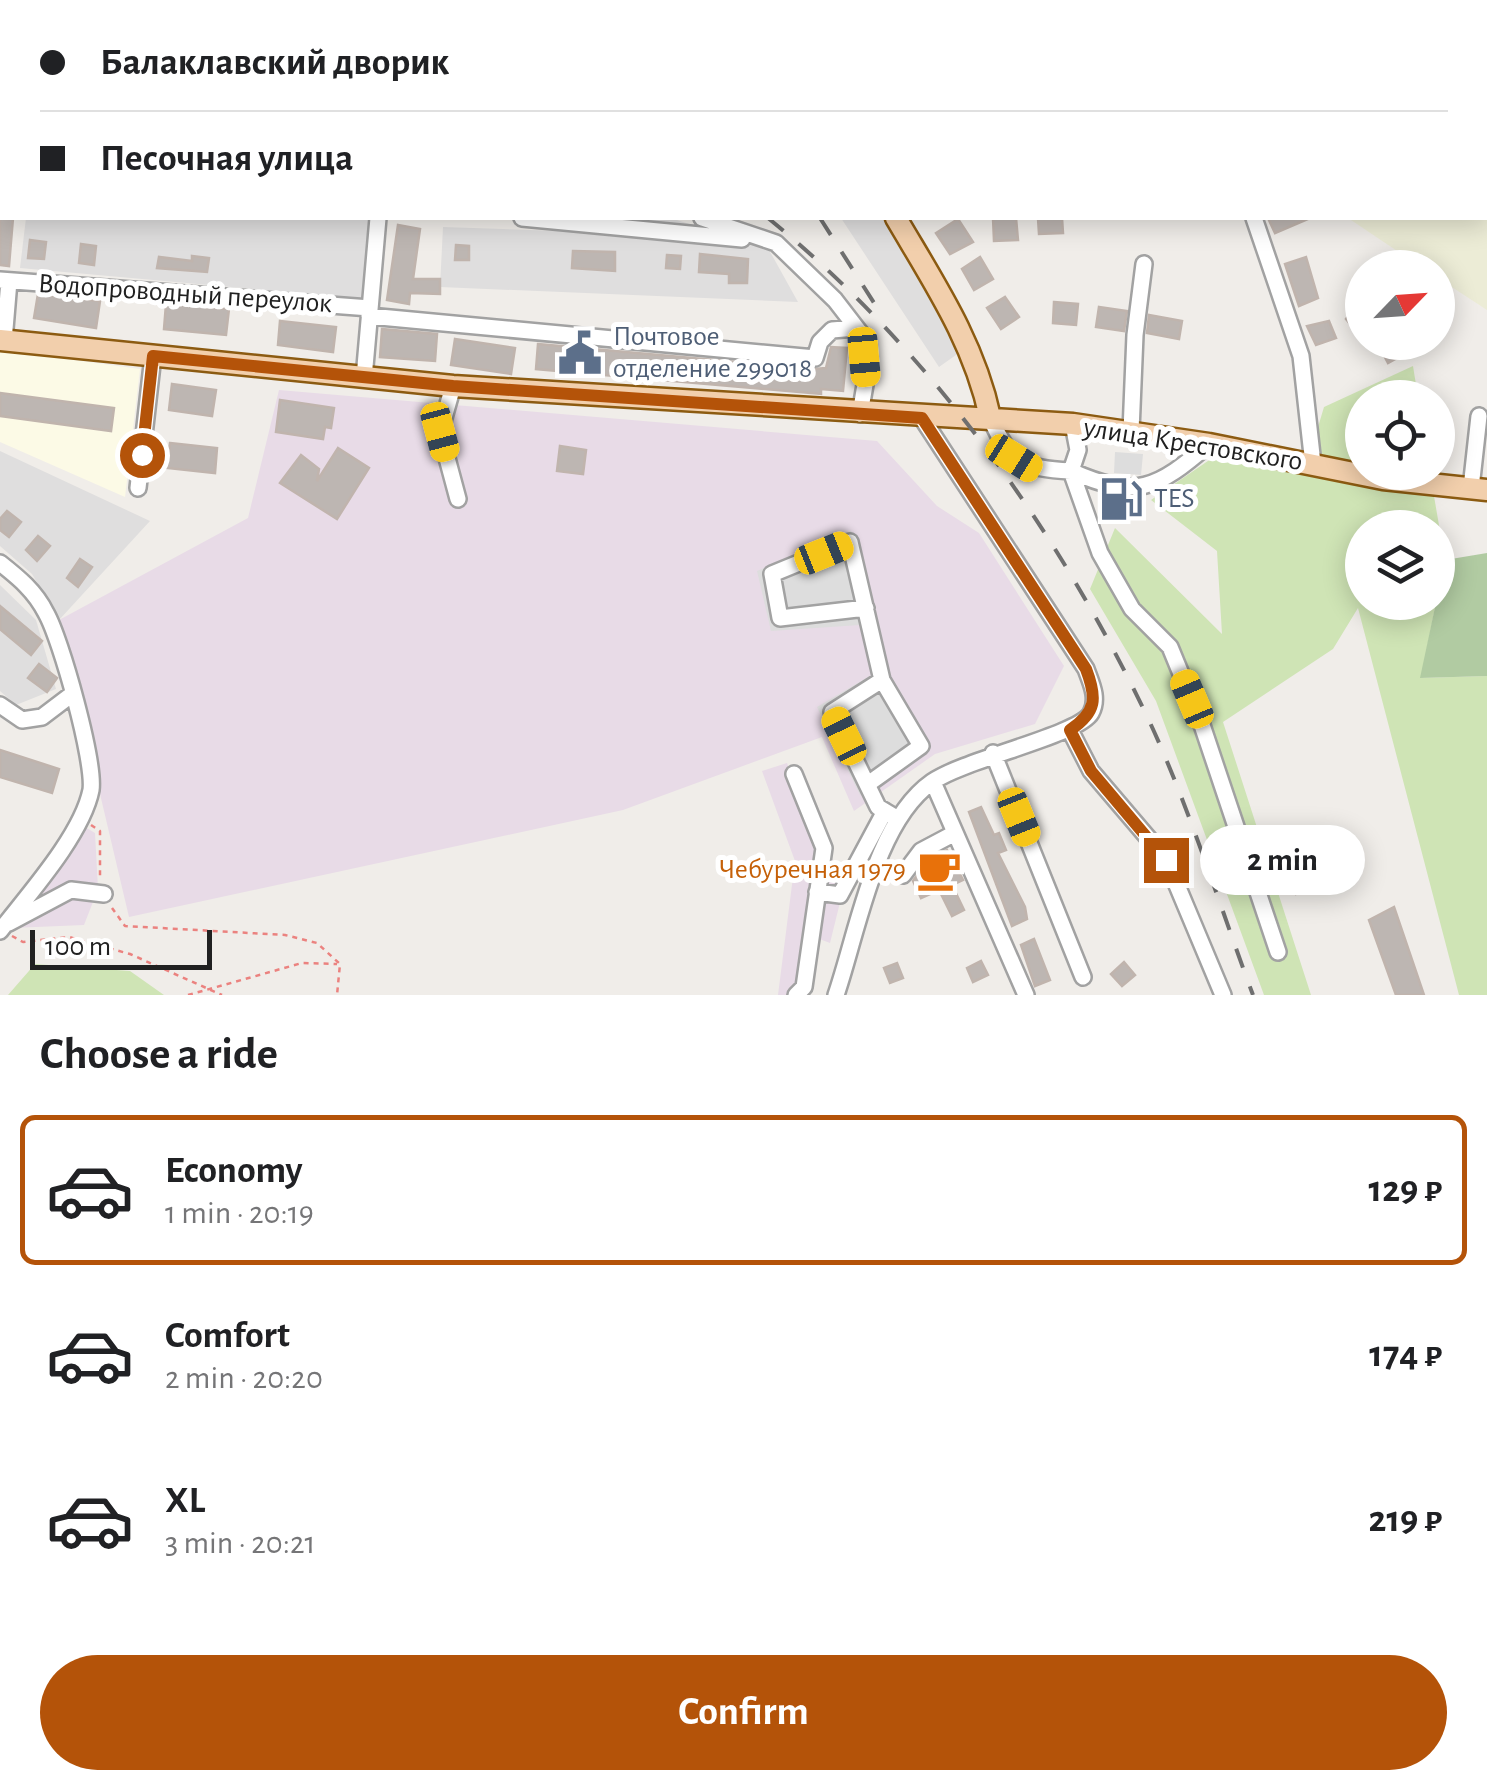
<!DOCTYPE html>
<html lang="en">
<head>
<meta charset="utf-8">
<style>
  :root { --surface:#fff; --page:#f2f2f2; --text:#202124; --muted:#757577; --line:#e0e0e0; --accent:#b45309 }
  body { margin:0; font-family:"Alegreya Sans",sans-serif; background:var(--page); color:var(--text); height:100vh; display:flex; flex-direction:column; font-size:38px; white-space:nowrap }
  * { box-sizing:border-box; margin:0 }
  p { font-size:32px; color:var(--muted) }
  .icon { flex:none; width:55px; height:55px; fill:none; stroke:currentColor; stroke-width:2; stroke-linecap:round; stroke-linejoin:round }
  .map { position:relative; height:995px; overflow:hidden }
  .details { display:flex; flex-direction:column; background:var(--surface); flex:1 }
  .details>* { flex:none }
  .hud { position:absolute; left:0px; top:0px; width:1488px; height:220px; box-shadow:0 5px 25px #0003; display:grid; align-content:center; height:220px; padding:0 40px; background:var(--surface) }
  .needle { width:65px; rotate:65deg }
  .fabs { position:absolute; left:1345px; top:250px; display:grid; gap:20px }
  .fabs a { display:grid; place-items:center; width:110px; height:110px; border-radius:50%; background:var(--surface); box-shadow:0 5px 25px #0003; font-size:50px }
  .scale { position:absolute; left:30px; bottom:25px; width:182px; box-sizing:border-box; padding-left:10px; border:5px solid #212121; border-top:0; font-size:28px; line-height:35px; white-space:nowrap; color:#212121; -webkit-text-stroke:8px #fff; paint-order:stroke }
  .end { position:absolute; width:45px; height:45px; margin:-22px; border:12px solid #b45309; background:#fff; box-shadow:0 0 0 5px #fff }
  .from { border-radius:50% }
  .bubble { position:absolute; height:70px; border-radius:35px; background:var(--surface); box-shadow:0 5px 25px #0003; font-size:32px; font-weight:700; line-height:70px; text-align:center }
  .car { position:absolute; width:30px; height:60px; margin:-30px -15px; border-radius:12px; box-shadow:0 0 8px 2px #0007; background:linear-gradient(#f5c518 24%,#345 0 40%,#f5c518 0 76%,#345 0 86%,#f5c518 0) }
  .hud b { display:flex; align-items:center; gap:35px; height:95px; font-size:38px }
  .hud b+b { border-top:2px solid var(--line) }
  .hud i { width:25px; height:25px; background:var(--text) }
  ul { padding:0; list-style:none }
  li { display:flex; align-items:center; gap:30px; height:150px; margin:0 20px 15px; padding:0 20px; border:5px solid transparent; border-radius:15px }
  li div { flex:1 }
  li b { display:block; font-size:38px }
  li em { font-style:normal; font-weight:700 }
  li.active { border-color:var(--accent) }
  li>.icon { width:90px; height:90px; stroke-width:1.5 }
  h2 { padding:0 40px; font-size:45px; line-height:120px }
  .cta { display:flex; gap:20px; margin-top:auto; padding:20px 40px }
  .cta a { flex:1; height:115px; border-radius:60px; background:var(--accent); color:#fff; font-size:40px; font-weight:700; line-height:115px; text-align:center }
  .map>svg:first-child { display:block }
  .residential { fill:#dfdede }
  .industrial { fill:#e8dbe7 }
  .education { fill:#fcfae6 }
  .farmland { fill:#ececd6 }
  .grass { fill:#cfe4b5 }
  .forest { fill:#b1cba2 }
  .parking { fill:#ddd }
  .building { fill:#bdb6b2; stroke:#c0b4ad; stroke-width:2.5 }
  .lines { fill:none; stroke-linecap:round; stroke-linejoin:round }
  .minor-casing { stroke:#a2a2a2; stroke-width:20 }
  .major-casing { stroke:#8c5b11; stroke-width:25 }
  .path { stroke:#eb827f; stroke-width:2.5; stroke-dasharray:5 5; stroke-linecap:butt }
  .minor { stroke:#fff; stroke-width:15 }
  .major { stroke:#f2cfac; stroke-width:20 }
  .rail { stroke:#6f6f6f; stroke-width:4; stroke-dasharray:20 20; stroke-linecap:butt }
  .route { stroke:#b45309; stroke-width:12 }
  .labels { text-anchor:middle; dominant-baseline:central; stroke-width:10; stroke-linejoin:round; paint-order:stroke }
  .street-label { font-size:28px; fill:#212121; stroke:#fff }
  .service-label { font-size:28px; fill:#4e5e75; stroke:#fff; text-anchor:start }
  .food-label { font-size:28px; fill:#c56008; stroke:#fff; text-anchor:end }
</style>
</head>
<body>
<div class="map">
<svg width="1487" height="995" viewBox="0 0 1487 995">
  <rect width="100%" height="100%" fill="#f0ede9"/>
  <path class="residential" d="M25,0h310l7,2h-317z
    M26,218h346l-9,81 -343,-31z
    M629,218h41l98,30 30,54 -358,-15 3,-60 202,7 2,-15z
    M841,218h45l77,132 -24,17z
    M0,451l150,70 -91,99 -27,-46 -32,-28z
    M0,585l36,35 20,69 -40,16 -16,-14z"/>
  <path class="industrial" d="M458,0h182l3,2h-177z
    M279,390l598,51 60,65 42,27 85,133 -29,58 -100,30 -81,57 -32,-74 -199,73 -494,107 -70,-297 189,-102z
    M787,763l33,88 28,19 -18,73 -21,-8 -14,60h-17l17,-134 -33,-90z
    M85,827l10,6 3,56 -14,36 -72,3z"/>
  <path class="education" d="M0,350l140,19 -15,128 -125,-55z"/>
  <path class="farmland" d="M1135,0h352v310l-49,-32v-10l-17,-1 -73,-49h137v-216z"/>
  <path class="grass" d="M1413,366l5,31 -56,1v74l68,1 15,87 -7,34v-66h-76v74l74,1 -15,75 66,-2v319h-28l-101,-387 -25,41 -110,73 88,273h-47l-108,-294 -66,-112 25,-61 107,106 -5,-83 -66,-51 70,-48 83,22 20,-67z
    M35,964l95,7 34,24h-156z"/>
  <path class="forest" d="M1487,553v123l-67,2 25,-118z"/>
  <path class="parking" d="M1115,452l28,2 -2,21 -27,-2z
    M851,531l35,141 44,74 -70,49 -43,-88 56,-33 -13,-49 -89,6 -14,-60z"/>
  <path class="building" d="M0,218h13l-4,48 -9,-1z
    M993,218h23l2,22 -24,1z
    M1038,218h24l1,15 -24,1z
    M1268,218h42l-35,15z
    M958,219l15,23 -23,12 -14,-21z
    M398,225l22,4 -7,50h27v15l-30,-1 -1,11 -22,-4z
    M30,240l16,2 -2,17 -16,-1z
    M81,244l15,2 -2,19 -15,-2z
    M456,245l13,1v14h-14z
    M573,251l42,1v19l-43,-3z
    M700,254l48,5 -1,24h-18v-9l-30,-2z
    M667,255l14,1 -1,13 -14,-1z
    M192,256l17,2 -2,14 -50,-4 2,-11 33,4z
    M980,257l13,22 -19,11 -12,-21z
    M1306,257l12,41 -19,8 -14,-42z
    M1362,289v50l-16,-20 9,-12 -4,-12z
    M38,294l62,7 -4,27 -62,-10z
    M1005,297l14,20 -18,12 -14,-21z
    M1054,302l24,2 -2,21 -23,-2z
    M166,304l63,5 -3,26 -62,-6z
    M1099,307l28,4 -3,20 -28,-4z
    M1149,315l33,6 -3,18 -32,-6z
    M280,321l56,6 -3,25 -55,-7z
    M1329,321l7,17 -20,7 -9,-19z
    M382,329l55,5 -2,27 -55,-4z
    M455,339l60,9 -4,26 -60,-9z
    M1377,342h49l-38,21z
    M538,344l276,25 12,-1 5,-21 16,1 -4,43 -22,-2v5l-285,-25z
    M172,384l44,6 -4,26 -43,-6z
    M0,393l114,15 -3,23 -111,-15z
    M280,400l54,8 -3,20 -6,-1 -2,12 -47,-7z
    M170,443l47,5 -2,25 -48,-5z
    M560,446l26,4 -3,24 -26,-3z
    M338,448l31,20 -32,51 -57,-36 21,-28 18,14 -2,12z
    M1116,497l12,1 5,20 -25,-2z
    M7,511l14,11 -12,15 -9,-7v-11z
    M38,536l12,10 -13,15 -11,-11z
    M80,559l12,8 -14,20 -11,-9z
    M0,606l42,35 -11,14 -31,-26z
    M39,664l18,14 -10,14 -19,-14z
    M0,750l59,19 -7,24 -52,-16z
    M981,807l13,28 5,-2 7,17 -8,3 27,54 2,12 -15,7 -43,-114z
    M947,850l16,30 -11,5 12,25 -12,6 -13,-26 -18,8 -8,-17 15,-21z
    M1349,852l7,22 -60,20 -6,-22z
    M1394,907l30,88h-28l-27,-75z
    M1034,939l16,41 -15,6 -14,-41z
    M981,961l7,14 -15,7 -6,-14z
    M1124,962l11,13 -13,11 -11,-12z
    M897,963l6,15 -13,5 -6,-15z"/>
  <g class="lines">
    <g class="minor-casing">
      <path id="minor" d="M12,0v2
        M325,0l7,2
        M0,163h2
        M522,218l220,21
        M702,218l74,25 59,57 27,35 4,44 -6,35
        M1254,218l47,138 12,108
        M0,280l370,28
        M369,316l446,42 5,-16 12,-12 24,-2
        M4,341l5,-60
        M364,378l14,-160
        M453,386l-13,46 18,67
        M990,417c20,46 33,51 81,54l7,-21 -5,-26
        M1131,431l4,-96 9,-71
        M1071,471l29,82 32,56 38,38 32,78 76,227
        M1071,471c65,29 86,18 138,-27
        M138,488l15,-132
        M1471,488l8,-72
        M0,563c19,15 35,28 46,50 15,26 49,149 45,177 -9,45 -63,105 -91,141
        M866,608l-86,10 -8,-44 78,-32 32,138 -50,32 46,95 20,12
        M0,705l22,15 20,-3 29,-22
        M1070,730l21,41 75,88 57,136
        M993,753l90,224
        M794,774l30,74 -20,139 -8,8
        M933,782l93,213
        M868,784l53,-38 -39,-66
        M903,875l18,-24 34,-18
        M817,892l23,3 45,-84
        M9,923l62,-33 33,4
        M836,995c22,-64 39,-173 96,-213 33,-23 147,-47 159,-69 8,-15 0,-30 -5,-44l-164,-251"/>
    </g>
    <g class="major-casing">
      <path id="major" d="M877,2v-2
        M896,218c38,65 78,124 94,199
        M0,340l453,46 620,38 136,20 174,35 104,11"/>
    </g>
    <path class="path" d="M91,825l9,6v47
      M112,908l13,18 160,9 32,8 23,21 -3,31
      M12,936l11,6 46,-5 61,17 92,41
      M188,995l114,-32 35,1"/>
    <use href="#minor" class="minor"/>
    <use href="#major" class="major"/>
    <path class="rail" d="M388,0l6,2
      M676,0l1,2
      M694,0l1,2
      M768,218c160,130 287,308 376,492 42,87 75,194 109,285
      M820,218l56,88"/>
  </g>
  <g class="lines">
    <path class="route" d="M142,455l11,-99 300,30 469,32 164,251c11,29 11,43 -16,61l21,41 75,89"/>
  </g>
  <defs>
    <g id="civic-bare" transform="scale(3.45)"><path d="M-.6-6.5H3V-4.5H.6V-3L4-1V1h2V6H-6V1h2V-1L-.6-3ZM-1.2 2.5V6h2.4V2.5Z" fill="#5c6f8a" stroke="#fff" stroke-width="2.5" paint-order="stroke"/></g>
    <g id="fuel-bare" transform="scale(3.45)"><path d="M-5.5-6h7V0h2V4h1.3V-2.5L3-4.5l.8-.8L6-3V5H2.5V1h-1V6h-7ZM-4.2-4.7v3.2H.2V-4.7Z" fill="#5c6f8a" stroke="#fff" stroke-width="2.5" paint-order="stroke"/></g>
    <g id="cafe-bare" transform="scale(3.45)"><path d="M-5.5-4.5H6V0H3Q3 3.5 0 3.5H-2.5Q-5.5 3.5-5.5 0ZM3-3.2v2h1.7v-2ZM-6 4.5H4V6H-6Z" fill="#e8710a" stroke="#fff" stroke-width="2.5" paint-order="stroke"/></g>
  </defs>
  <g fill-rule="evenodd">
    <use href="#civic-bare" x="580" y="353"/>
    <use href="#fuel-bare" x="1121" y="499"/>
    <use href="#cafe-bare" x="939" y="870"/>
  </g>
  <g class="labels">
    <g class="street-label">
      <text transform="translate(185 294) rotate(4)">Водопроводный переулок</text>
      <text transform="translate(1193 445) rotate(9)">улица Крестовского</text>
    </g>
    <g class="service-label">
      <text x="613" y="337">Почтовое<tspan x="613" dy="32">отделение 299018</tspan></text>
      <text x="1154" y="499">TES</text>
    </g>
    <g class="food-label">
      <text x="906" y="870">Чебуречная 1979</text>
    </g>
  </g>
</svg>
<div class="fabs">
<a><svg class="needle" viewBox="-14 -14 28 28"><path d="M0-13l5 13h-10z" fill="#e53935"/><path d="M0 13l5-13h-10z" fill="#757577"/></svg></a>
<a><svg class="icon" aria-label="locate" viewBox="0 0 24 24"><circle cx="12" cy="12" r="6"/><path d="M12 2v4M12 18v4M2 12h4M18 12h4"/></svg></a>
<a><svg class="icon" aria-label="layers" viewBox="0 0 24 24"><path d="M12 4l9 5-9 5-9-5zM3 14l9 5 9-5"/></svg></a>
</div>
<div class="scale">100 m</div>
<i class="end from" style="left:142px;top:455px"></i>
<i class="end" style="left:1166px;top:860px"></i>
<div class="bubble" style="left:1200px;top:825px;width:165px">2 min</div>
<i class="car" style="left:864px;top:357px;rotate:175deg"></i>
<i class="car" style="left:440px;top:432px;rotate:165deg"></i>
<i class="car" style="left:1014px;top:458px;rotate:122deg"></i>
<i class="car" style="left:824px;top:553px;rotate:68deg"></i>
<i class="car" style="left:1192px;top:699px;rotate:337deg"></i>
<i class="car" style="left:844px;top:736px;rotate:334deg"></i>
<i class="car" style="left:1019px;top:817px;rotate:158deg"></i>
<div class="hud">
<b><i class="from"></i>Балаклавский дворик</b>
<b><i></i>Песочная улица</b>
</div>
</div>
<section class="details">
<h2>Choose a ride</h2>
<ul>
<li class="active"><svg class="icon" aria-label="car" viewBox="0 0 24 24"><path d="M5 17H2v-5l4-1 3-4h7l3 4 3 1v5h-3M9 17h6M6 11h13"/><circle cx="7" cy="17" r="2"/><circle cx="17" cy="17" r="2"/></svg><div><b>Economy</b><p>1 min · 20:19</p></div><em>129 ₽</em></li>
<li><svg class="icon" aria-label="car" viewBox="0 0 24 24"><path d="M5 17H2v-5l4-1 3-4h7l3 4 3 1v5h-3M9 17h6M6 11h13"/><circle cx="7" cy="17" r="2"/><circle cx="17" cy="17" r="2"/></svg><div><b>Comfort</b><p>2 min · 20:20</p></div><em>174 ₽</em></li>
<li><svg class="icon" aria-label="car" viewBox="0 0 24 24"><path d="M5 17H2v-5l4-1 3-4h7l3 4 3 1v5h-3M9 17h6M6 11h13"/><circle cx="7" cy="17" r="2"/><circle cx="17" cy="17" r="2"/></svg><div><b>XL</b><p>3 min · 20:21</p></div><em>219 ₽</em></li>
</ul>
<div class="cta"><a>Confirm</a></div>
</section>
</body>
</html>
